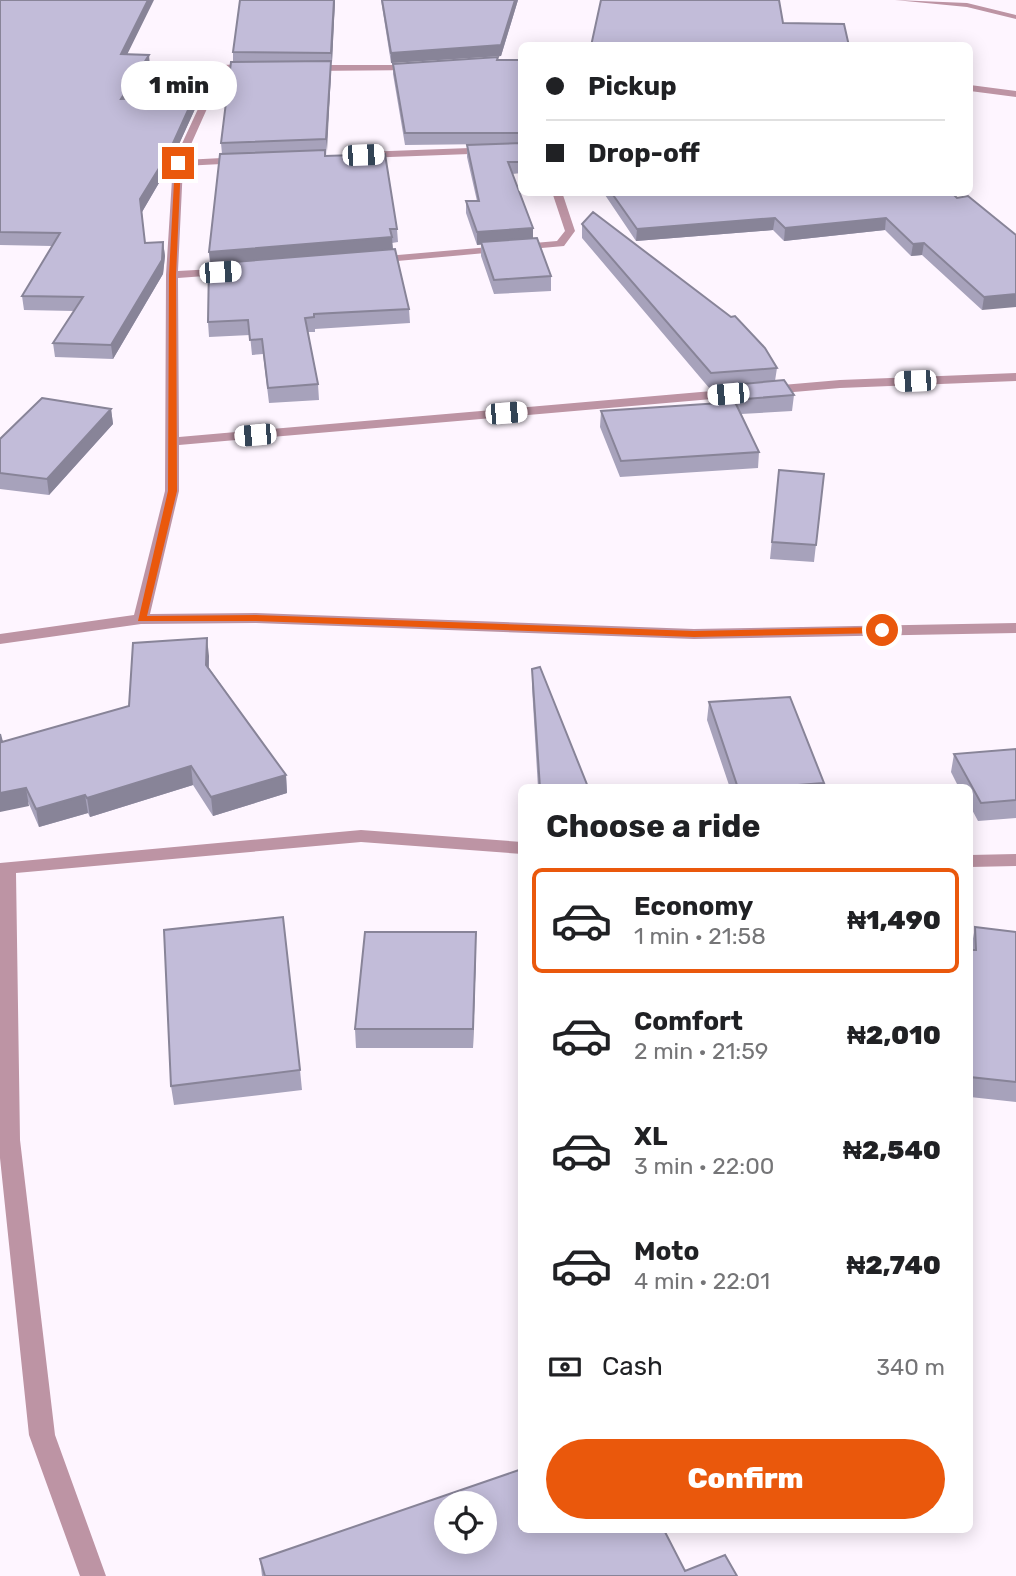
<!DOCTYPE html>
<html lang="en">
<head>
<meta charset="utf-8">
<style>
  :root { --surface:#fff; --page:#f2f2f2; --text:#202124; --muted:#757577; --line:#e0e0e0; --accent:#ea580c }
  body { margin:0; font-family:Rubik,sans-serif; background:var(--page); color:var(--text); height:100vh; display:flex; flex-direction:column; font-size:26px; white-space:nowrap }
  * { box-sizing:border-box; margin:0 }
  p { font-size:23px; color:var(--muted) }
  .icon { flex:none; width:38px; height:38px; fill:none; stroke:currentColor; stroke-width:2; stroke-linecap:round; stroke-linejoin:round }
  .map { position:relative; flex:1; overflow:hidden }
  .details { position:absolute; left:518px; top:784px; width:455px; height:749px; display:flex; flex-direction:column; background:var(--surface); border-radius:10px; box-shadow:0 4px 18px #0003 }
  .details>* { flex:none }
  .guide { position:absolute; left:518px; top:42px; width:455px; height:154px; border-radius:10px; box-shadow:0 4px 18px #0003; display:grid; align-content:center; height:154px; padding:0 28px; background:var(--surface) }
  .controls { position:absolute; left:434px; top:1491px; display:grid; gap:14px }
  .controls a { display:grid; place-items:center; width:63px; height:63px; border-radius:50%; background:var(--surface); box-shadow:0 4px 18px #0003; font-size:35px }
  .end { position:absolute; width:32px; height:32px; margin:-16px; border:9px solid #ea580c; background:#fff; box-shadow:0 0 0 4px #fff }
  .from { border-radius:50% }
  .bubble { position:absolute; height:49px; border-radius:24px; background:var(--surface); box-shadow:0 4px 18px #0003; font-size:23px; font-weight:800; line-height:49px; text-align:center }
  .car { position:absolute; width:21px; height:42px; margin:-21px -10px; border-radius:9px; box-shadow:0 0 5px 2px #0007; background:linear-gradient(#fff 24%,#345 0 40%,#fff 0 76%,#345 0 86%,#fff 0) }
  .guide b { display:flex; align-items:center; gap:24px; height:66px; font-size:26px }
  .guide b+b { border-top:2px solid var(--line) }
  .guide i { width:18px; height:18px; background:var(--text) }
  ul { padding:0; list-style:none }
  li { display:flex; align-items:center; gap:21px; height:105px; margin:0 14px 10px; padding:0 14px; border:4px solid transparent; border-radius:10px }
  li div { flex:1 }
  li b { display:block; font-size:26px }
  li em { font-style:normal; font-weight:800 }
  li.on { border-color:var(--accent) }
  li>.icon { width:63px; height:63px; stroke-width:1.5 }
  h2 { padding:0 28px; font-size:32px; line-height:84px }
  .pay { display:flex; align-items:center; gap:18px; height:77px; padding:0 28px; font-size:26px }
  .pay p { margin-inline-start:auto }
  .action { display:flex; gap:14px; margin-top:auto; padding:14px 28px }
  .action a { flex:1; height:80px; border-radius:42px; background:var(--accent); color:#fff; font-size:28px; font-weight:800; line-height:80px; text-align:center }
  .map>svg:first-child { display:block }
  .lines { fill:none; stroke-linecap:round; stroke-linejoin:round }
  .street { fill:#bd94a4; fill-rule:evenodd }
  .wall { fill:#a7a2bb }
  .shaded-wall { fill:#888498 }
  .building { fill:#c2bcd9; stroke:#888498; stroke-width:2; fill-rule:evenodd }
  .route { fill:#ea580c }
</style>
</head>
<body>
<div class="map">
<svg width="1016" height="1576" viewBox="0 0 1016 1576">
  <rect width="100%" height="100%" fill="#fef5ff"/>
  <g class="lines">
    <path class="street" d="M895,0l72,3 49,12v4l-49,-12z
      M253,63l3,5 -30,2 -3,3 -39,87 57,-3 5,3 -5,3 -58,3 -5,105 54,-3 6,3 -6,3 -54,4 1,159 661,-57 176,-7v8l-176,7 -661,57v46l-29,123 106,-1 438,16 322,-6v10l-322,6 -438,-16 -115,1 -141,20v-10l134,-19 31,-124 1,-216 7,-112 43,-93 8,-5z
      M417,65l3,5 -111,1 -4,-3 4,-3z
      M970,85l46,6v6l-46,-6z
      M522,146v6l-159,6 -5,-3 5,-3z
      M552,192h10l13,39 -11,15 -189,17 -6,-3 6,-3 182,-16 8,-10z
      M361,830l161,12v12l-161,-12 -345,31 4,267 35,295 51,141h-26l-51,-141 -29,-277v-295z
      M1016,854v12l-46,1v-12z"/>
  </g>
  <path class="wall" d="M0,0l128,54 22,12 -21,33 66,10 -25,55 -28,48 3,31 18,-1 2,14 -2,18 -50,85 -58,-2 -2,-14 21,-32 -50,-1 -2,-14 30,-50 -52,-1z
    M240,0h95l-3,62h-1v11l-5,83 71,73 1,13 -6,1 1,6 16,60 1,14 -95,6v3h-7l10,52 1,16 -50,3 -6,-49 -11,1 -2,-20 -41,2 -1,-15 2,-58 -1,-12 13,-98 -1,-11 66,-81 -54,-1v-9z
    M381,0h137l-17,56 -110,7z
    M498,57v3h24v113l-10,1 21,64 18,38v15l-57,3 -13,-38v-12l-4,1 -11,-32v-12h11l-10,-44v-12l24,-1 -86,1 -12,-71v-10z
    M603,192h328l1,2 25,4 59,37 -34,75 -60,-55 -11,1 -26,-26 -101,11 -11,-11 -137,11z
    M582,224l195,144 -2,13 19,14 -2,16 -51,3 18,38 -1,16 -138,9 -20,-50 1,-16 121,-8 -2,-2 1,-13 -11,1 -128,-151z
    M111,409l2,15 -64,71 -49,-6v-50z
    M779,470l45,4 -10,88 -44,-3z
    M209,656v12l77,107 1,18 -74,23 -20,-31 -103,32 -2,-4 -49,14 -37,-85 127,-36z
    M532,669l56,119h-50l-6,-101z
    M709,702l115,81v5h-94l-23,-68z
    M1016,749v69l-38,3 -8,-15v-18h-11l-8,-16 3,-18z
    M975,927l41,5v170l-46,-5v-147h1z
    M476,951l-3,97h-117l-1,-19z
    M300,1070l2,20 -128,15 -3,-19z
    M260,1559l425,12 52,5h-475z"/>
  <path class="shaded-wall" d="M148,0h6l-32,65 -1,-11z
    M334,0h1l-3,62 -1,-9z
    M515,0h3l-17,56 -110,7v-10z
    M149,55l1,11 -28,44 -1,-11z
    M331,61v12l-4,78 -1,-12z
    M194,97l1,12 -25,55 -28,48 -2,-13z
    M775,218l-2,12 -137,11 1,-12z
    M886,218l-1,12 -101,11 1,-13z
    M533,228v12l-56,5v-13z
    M392,237l1,14 -182,15 -2,-14z
    M163,242l2,14 -2,18 -50,85 -2,-14z
    M924,243l-2,12 -11,1 2,-12z
    M1016,294v13l-34,3 2,-13z
    M111,409l2,15 -64,71 -2,-16z
    M207,638l2,18 -1,27 -2,-18z
    M191,766l2,19 -103,32 -3,-19z
    M286,775l1,18 -74,23 -2,-19z
    M26,788l3,18 -29,6v-19z
    M85,795l3,18 -49,14 -3,-18z
    M476,932v19l-3,97v-19z"/>
  <path class="building" d="M0,0h148l-27,54 28,1 -28,44 73,-2 -25,55 -29,47 5,44 18,-1 -1,18 -51,85 -58,-2 30,-46 -61,-1 38,-63 -60,-1z
    M240,0h94l-3,53 -98,-1z
    M382,0h133l-14,45 -110,8z
    M601,0h178l4,23 61,1 5,22h-258z
    M498,57l-1,3h25v73h-117l-12,-69z
    M331,61l-5,78 -105,4 10,-81z
    M522,143v19h-14l25,66 -56,4 -11,-31h13l-12,-56z
    M325,150v6l60,-2 12,75h-7l2,8 -183,15 11,-98z
    M611,192h320l1,2 19,-2 6,6 11,-2 48,39v59l-32,3 -60,-54 -11,1 -27,-26 -101,10 -10,-10 -138,11z
    M593,212l138,105 4,-1 30,32 12,20 -66,5 -129,-149z
    M537,238l14,38 -57,4 -13,-38z
    M395,249l14,60 -95,5v3l-9,1 13,66 -50,4 -6,-49 -12,1 -2,-20 -40,2 1,-58z
    M784,380l10,15 -61,5 -12,-14z
    M42,398l69,11 -64,70 -47,-6v-34z
    M735,402l24,50 -138,9 -20,-50z
    M779,470l45,4 -8,71 -44,-3z
    M207,638l-1,27 80,110 -75,22 -20,-31 -104,32 -2,-3 -49,14 -10,-21 -26,5v-59l2,8 127,-36 4,-63z
    M540,667l48,120 -48,1 -8,-119z
    M790,697l34,86 -65,5h-21l-29,-86z
    M1016,749v51l-35,3 -27,-49z
    M283,917l17,153 -129,16 -7,-156z
    M975,927l41,5v150l-46,-5v-127h6z
    M365,932h111l-3,97h-118z
    M522,1469v61h142l21,41 40,-16 12,21h-472l-5,-17zM446,1503h39v39h-39z"/>
  <path class="route" d="M178,161l3,2 -5,112 1,216 -30,125 109,-1 438,16 188,-4 5,3 -5,3 -188,4 -438,-16h-118l30,-130 1,-216 6,-112z"/>
</svg>
<div class="controls">
<a><svg class="icon" aria-label="locate" viewBox="0 0 24 24"><circle cx="12" cy="12" r="6"/><path d="M12 2v4M12 18v4M2 12h4M18 12h4"/></svg></a>
</div>
<i class="end from" style="left:882px;top:630px"></i>
<i class="end" style="left:178px;top:163px"></i>
<div class="bubble" style="left:121px;top:61px;width:116px">1 min</div>
<i class="car" style="left:363px;top:155px;rotate:88deg"></i>
<i class="car" style="left:220px;top:272px;rotate:86deg"></i>
<i class="car" style="left:915px;top:381px;rotate:268deg"></i>
<i class="car" style="left:728px;top:394px;rotate:265deg"></i>
<i class="car" style="left:506px;top:413px;rotate:85deg"></i>
<i class="car" style="left:255px;top:435px;rotate:265deg"></i>
<div class="guide">
<b><i class="from"></i>Pickup</b>
<b><i></i>Drop-off</b>
</div>
<section class="details">
<h2>Choose a ride</h2>
<ul>
<li class="on"><svg class="icon" aria-label="car" viewBox="0 0 24 24"><path d="M5 17H2v-5l4-1 3-4h7l3 4 3 1v5h-3M9 17h6M6 11h13"/><circle cx="7" cy="17" r="2"/><circle cx="17" cy="17" r="2"/></svg><div><b>Economy</b><p>1 min · 21:58</p></div><em>₦1,490</em></li>
<li><svg class="icon" aria-label="car" viewBox="0 0 24 24"><path d="M5 17H2v-5l4-1 3-4h7l3 4 3 1v5h-3M9 17h6M6 11h13"/><circle cx="7" cy="17" r="2"/><circle cx="17" cy="17" r="2"/></svg><div><b>Comfort</b><p>2 min · 21:59</p></div><em>₦2,010</em></li>
<li><svg class="icon" aria-label="car" viewBox="0 0 24 24"><path d="M5 17H2v-5l4-1 3-4h7l3 4 3 1v5h-3M9 17h6M6 11h13"/><circle cx="7" cy="17" r="2"/><circle cx="17" cy="17" r="2"/></svg><div><b>XL</b><p>3 min · 22:00</p></div><em>₦2,540</em></li>
<li><svg class="icon" aria-label="car" viewBox="0 0 24 24"><path d="M5 17H2v-5l4-1 3-4h7l3 4 3 1v5h-3M9 17h6M6 11h13"/><circle cx="7" cy="17" r="2"/><circle cx="17" cy="17" r="2"/></svg><div><b>Moto</b><p>4 min · 22:01</p></div><em>₦2,740</em></li>
</ul>
<div class="pay"><svg class="icon" aria-label="cash" viewBox="0 0 24 24"><path d="M3 7h18v10H3z"/><circle cx="12" cy="12" r="2"/></svg>Cash<p>340 m</p></div>
<div class="action"><a>Confirm</a></div>
</section>
</div>
</body>
</html>
